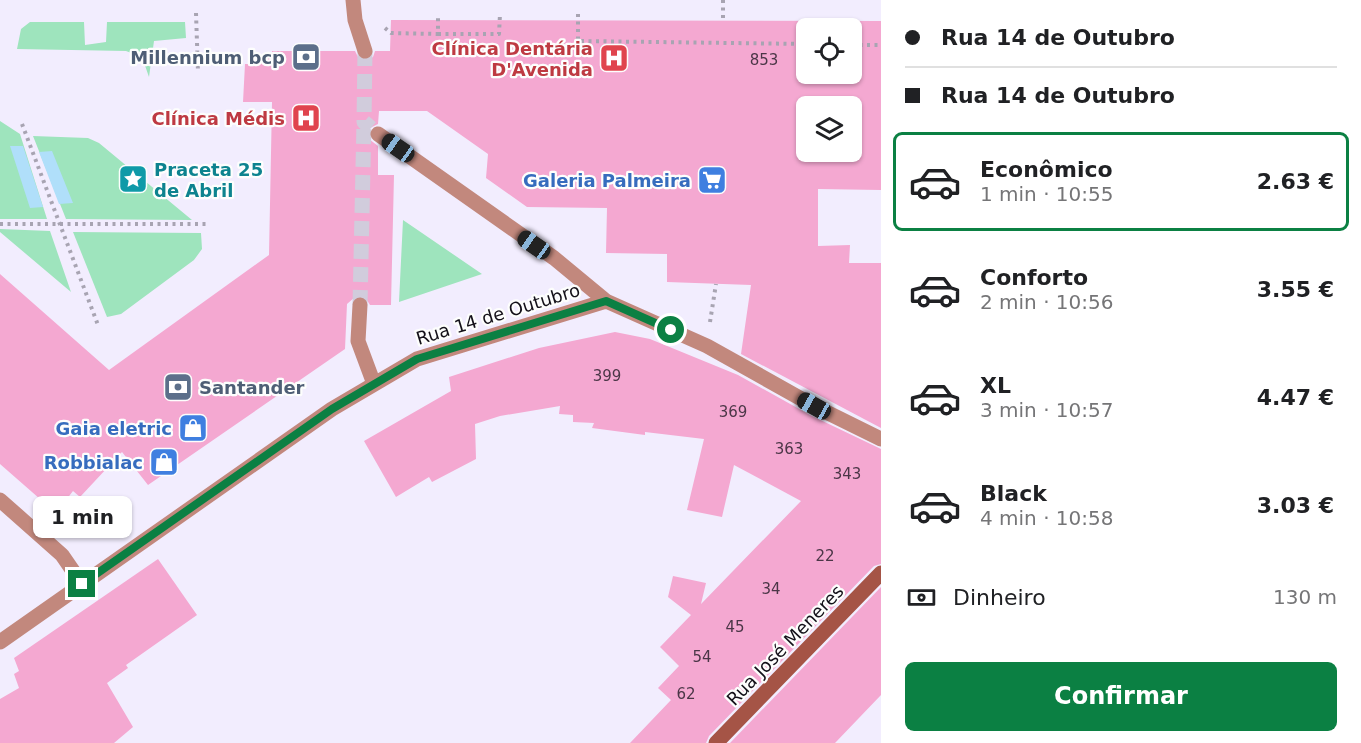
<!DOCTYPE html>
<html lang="pt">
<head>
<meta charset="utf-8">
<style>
  :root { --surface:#fff; --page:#f6f6f6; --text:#202124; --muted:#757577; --line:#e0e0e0; --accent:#0b8043 }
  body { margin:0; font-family:"DejaVu Sans",sans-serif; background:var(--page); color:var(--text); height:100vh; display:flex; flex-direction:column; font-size:22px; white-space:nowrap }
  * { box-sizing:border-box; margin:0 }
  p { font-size:20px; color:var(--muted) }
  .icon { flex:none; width:33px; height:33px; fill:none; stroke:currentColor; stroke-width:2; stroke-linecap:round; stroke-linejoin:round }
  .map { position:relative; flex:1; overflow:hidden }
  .sheet { display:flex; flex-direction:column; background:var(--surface); width:480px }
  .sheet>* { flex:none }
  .guide { display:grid; align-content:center; height:132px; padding:0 24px; background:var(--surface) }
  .buttons { position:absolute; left:796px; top:18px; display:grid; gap:12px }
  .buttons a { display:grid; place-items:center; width:66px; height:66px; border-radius:9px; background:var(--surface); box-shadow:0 2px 4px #0004; font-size:30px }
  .end { position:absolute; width:27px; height:27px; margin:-14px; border:8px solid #0b8043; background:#fff; box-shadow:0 0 0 3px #fff }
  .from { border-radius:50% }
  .bubble { position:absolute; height:42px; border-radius:9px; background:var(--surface); box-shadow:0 2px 4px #0004; font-size:20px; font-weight:600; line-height:42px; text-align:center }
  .car { position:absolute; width:18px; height:36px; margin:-18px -9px; border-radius:8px; box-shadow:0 0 4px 2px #0007; background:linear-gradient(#222 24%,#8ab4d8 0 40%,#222 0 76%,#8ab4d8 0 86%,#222 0) }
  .guide b { display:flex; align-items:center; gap:21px; height:57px; font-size:22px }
  .guide b+b { border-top:2px solid var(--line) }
  .guide i { width:15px; height:15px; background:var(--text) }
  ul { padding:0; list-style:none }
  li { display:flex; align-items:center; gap:18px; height:99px; margin:0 12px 9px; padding:0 12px; border:3px solid transparent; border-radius:9px }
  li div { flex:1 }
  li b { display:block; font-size:22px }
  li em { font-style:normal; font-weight:600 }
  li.current { border-color:var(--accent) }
  li>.icon { width:54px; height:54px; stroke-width:1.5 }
  .pay { display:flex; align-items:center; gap:15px; height:66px; padding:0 24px; font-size:22px }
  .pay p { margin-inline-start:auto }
  .cta { display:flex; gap:12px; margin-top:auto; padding:12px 24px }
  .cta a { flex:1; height:69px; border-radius:9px; background:var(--accent); color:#fff; font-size:24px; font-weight:600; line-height:69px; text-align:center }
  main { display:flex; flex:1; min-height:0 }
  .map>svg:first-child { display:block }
  .green { fill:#9ee4bd }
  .water { fill:#b0dffa }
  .building { fill:#f4a8d1; fill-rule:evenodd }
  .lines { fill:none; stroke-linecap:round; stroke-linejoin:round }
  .street-tunnel { stroke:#d1ccdc; stroke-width:15; stroke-dasharray:15 8; stroke-linecap:butt }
  .path { stroke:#a8a4b2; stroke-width:4; stroke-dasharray:3 4.5; stroke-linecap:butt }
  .street { stroke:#c2887d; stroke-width:15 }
  .secondary { stroke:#a55446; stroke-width:15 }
  .route { stroke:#0b8043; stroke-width:8 }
  .labels { text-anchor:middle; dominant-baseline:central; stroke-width:4.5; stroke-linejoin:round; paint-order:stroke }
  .number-label { font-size:15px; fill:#4b3647 }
  .health-label { font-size:18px; font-weight:bold; fill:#be3a42; stroke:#fdfefd; text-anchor:end }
  .service-label { font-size:18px; font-weight:bold; fill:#4e5e75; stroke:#fdfefd; text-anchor:end }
  .culture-label { font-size:18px; font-weight:bold; fill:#0d838f; stroke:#fdfefd; text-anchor:start }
  .shop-label { font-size:18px; font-weight:bold; fill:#366cbe; stroke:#fdfefd; text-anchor:end }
  .street-label { font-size:18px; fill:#131019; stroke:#fdfefd }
</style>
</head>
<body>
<main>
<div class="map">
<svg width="881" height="743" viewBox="0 0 881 743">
  <rect width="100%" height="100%" fill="#f2edfe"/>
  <path class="green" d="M30,22h54l1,23 21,-3 1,-20h78l1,16 -32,3 -5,36 -7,-20 -16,-6 -109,-2 4,-20z
    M0,121l20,13 27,85h-47z
    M33,136l55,2 11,5 93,77 -126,-1z
    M403,220l79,54 -83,28z
    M0,229l50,2 21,61 -71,-60z
    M73,232l128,1 1,16 -8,11 -73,54 -14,3z"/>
  <path class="water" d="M10,146h13l20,61 -13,1z
    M52,151l21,52 -14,1 -20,-52z"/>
  <path class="building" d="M391,20l490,1v169l-63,-1v57l32,-1 -1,18h32v165l-140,-74 10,-69 -84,-3v-28l-61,-1 1,-45 -80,-1 -41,-29 2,-24 -61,-43h-48l-1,13 -8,4 -2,6 1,5 9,7v29h16l-3,130h-21l-5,-8h-10l-8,7 -2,45 -197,136 -26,-33 -42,45 -7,-6 -17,22 -56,-49v-190l109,96 160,-115 3,-153h-29l2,-38h6v-8h21v-5h83l4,8 8,1 6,-3 2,-6h15zM807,28h45v46h-45zM807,106h45v46h-45z
    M615,332l35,7 88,36 72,40 71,34v115l-7,2 -165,170 -3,7h-76l41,-43 -13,-12 21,-22 -19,-19 31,-32 -23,-18 5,-21 33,7 -5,21 100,-103 -67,-36 -12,52 -35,-7 17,-71 -59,-7v3l-53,-7 2,-5 -21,-1v-7l-14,-1 1,-8 -60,10 -25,8 1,35 -44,23 -3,-5 -33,20 -32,-56 87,-50 -2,-14 90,-29z
    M158,559l39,56 -71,50 2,3 -21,15 26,44 -19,16h-114v-44l19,-11 -5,-14 5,-3 -5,-13z
    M881,587v108l-46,48h-105z"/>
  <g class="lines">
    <path class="street-tunnel" d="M365,51l-1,71 7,6
      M360,305l4,-183"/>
    <path class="path" d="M723,0v21
      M196,13l2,59
      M578,14v27l229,3
      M385,28l6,5 47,1v-20
      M438,34h61l1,-20
      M852,45h29
      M22,124l76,201
      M0,224h208
      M710,322l6,-38"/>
    <path class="street" d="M353,0l2,20 10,31
      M378,134l176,124 52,43
      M360,305l-2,36 16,43
      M0,500l62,55 20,29
      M0,642l332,-233 85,-50 189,-58 101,45 107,60 67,33"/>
    <path class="secondary" d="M716,743l165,-170"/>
  </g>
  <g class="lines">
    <path class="route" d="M82,584l250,-175 85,-50 189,-58 65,29"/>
  </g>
  <defs>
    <g id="bank-square" transform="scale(1.5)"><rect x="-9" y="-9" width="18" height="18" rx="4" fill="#5c6f8a" stroke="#fdfefd"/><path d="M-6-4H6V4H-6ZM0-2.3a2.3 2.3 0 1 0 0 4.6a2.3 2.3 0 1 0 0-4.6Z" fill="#fff"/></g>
    <g id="hospital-square" transform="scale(1.5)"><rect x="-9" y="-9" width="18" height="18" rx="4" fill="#e0444e" stroke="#fdfefd"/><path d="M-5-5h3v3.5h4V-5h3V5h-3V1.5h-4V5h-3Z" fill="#fff"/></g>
    <g id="sight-square" transform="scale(1.5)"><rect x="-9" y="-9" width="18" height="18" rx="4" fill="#0f9aa8" stroke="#fdfefd"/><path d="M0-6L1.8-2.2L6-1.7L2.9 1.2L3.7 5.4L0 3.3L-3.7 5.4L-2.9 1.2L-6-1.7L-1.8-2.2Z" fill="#fff"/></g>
    <g id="supermarket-square" transform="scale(1.5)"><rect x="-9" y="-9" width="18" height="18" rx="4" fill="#3f7fe0" stroke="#fdfefd"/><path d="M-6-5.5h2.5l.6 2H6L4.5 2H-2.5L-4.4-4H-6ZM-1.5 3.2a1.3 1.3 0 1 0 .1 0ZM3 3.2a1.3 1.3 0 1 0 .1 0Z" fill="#fff"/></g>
    <g id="shop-square" transform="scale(1.5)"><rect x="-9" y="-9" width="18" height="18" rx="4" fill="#3f7fe0" stroke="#fdfefd"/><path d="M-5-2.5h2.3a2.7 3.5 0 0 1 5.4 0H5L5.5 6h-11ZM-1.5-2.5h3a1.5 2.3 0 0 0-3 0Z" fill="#fff"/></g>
  </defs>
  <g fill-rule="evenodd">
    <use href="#bank-square" x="306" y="57"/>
    <use href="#hospital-square" x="614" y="58"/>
    <use href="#hospital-square" x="306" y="118"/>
    <use href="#sight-square" x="133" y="179"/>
    <use href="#supermarket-square" x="712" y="180"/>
    <use href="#bank-square" x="178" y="387"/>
    <use href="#shop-square" x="193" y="428"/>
    <use href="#shop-square" x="164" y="462"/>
  </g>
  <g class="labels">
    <g class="number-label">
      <text x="764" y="60">853</text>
      <text x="607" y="376">399</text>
      <text x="733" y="412">369</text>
      <text x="789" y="449">363</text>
      <text x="847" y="474">343</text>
      <text x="825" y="556">22</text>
      <text x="771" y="589">34</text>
      <text x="735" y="627">45</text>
      <text x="702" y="657">54</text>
      <text x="686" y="694">62</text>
    </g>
    <g class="health-label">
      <text x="593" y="48">Clínica Dentária<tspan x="593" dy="21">D'Avenida</tspan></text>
      <text x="285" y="118">Clínica Médis</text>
    </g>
    <g class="service-label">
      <text x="285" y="57">Millennium bcp</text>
      <text x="199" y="387" text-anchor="start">Santander</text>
    </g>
    <g class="culture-label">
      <text x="154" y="169">Praceta 25<tspan x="154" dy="21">de Abril</tspan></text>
    </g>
    <g class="shop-label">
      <text x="691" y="180">Galeria Palmeira</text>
      <text x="172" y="428">Gaia eletric</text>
      <text x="143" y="462">Robbialac</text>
    </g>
    <g class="street-label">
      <text transform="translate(498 314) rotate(-17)">Rua 14 de Outubro</text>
      <text transform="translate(785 645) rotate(-46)">Rua José Meneres</text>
    </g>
  </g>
</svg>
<div class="buttons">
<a><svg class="icon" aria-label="locate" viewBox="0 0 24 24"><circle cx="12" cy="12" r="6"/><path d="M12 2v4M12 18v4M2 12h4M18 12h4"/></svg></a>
<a><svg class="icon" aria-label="layers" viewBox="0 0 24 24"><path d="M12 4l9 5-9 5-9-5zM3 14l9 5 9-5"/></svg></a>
</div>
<i class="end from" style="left:671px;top:330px"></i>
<i class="end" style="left:82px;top:584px"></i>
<div class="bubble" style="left:33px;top:496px;width:99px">1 min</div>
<i class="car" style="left:398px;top:148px;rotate:305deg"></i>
<i class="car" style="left:534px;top:245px;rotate:305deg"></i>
<i class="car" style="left:814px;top:406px;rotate:299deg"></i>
</div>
<section class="sheet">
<div class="guide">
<b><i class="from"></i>Rua 14 de Outubro</b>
<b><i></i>Rua 14 de Outubro</b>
</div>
<ul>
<li class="current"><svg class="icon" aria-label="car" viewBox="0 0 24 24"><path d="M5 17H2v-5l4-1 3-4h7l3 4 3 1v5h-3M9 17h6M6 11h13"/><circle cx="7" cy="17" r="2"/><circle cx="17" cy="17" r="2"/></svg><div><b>Econômico</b><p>1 min · 10:55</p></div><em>2.63 €</em></li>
<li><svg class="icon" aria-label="car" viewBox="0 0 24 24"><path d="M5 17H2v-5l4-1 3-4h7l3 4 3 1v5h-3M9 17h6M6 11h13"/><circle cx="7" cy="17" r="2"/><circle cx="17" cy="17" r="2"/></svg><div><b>Conforto</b><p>2 min · 10:56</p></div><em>3.55 €</em></li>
<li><svg class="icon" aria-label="car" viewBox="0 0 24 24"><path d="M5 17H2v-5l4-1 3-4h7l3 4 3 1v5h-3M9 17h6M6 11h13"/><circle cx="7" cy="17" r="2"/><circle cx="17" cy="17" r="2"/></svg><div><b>XL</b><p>3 min · 10:57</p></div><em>4.47 €</em></li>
<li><svg class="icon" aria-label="car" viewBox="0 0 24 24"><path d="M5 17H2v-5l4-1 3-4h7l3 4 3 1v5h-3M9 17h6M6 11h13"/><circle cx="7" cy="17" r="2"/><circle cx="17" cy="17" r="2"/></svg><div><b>Black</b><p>4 min · 10:58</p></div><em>3.03 €</em></li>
</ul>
<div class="pay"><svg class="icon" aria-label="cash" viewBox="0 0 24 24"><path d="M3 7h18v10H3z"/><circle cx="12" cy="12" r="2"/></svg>Dinheiro<p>130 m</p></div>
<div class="cta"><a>Confirmar</a></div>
</section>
</main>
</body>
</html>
